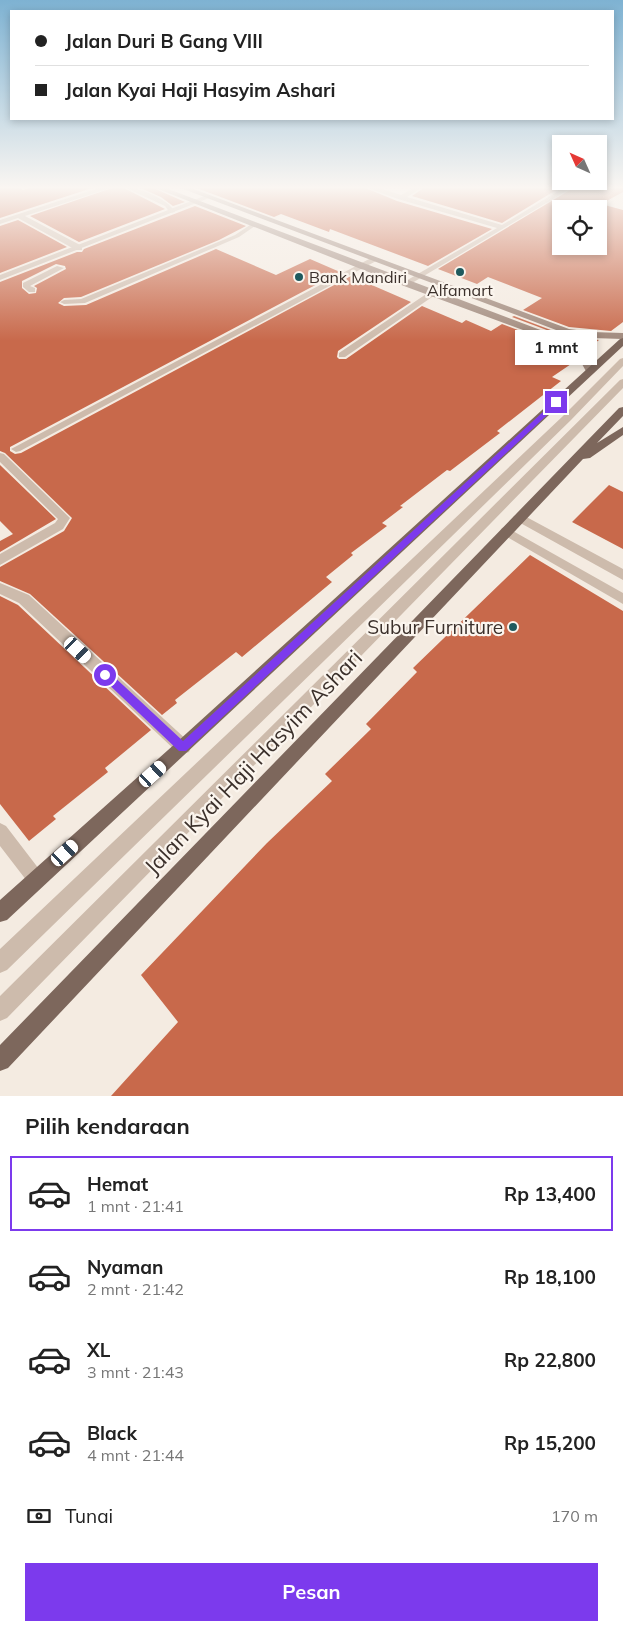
<!DOCTYPE html>
<html lang="id">
<head>
<meta charset="utf-8">
<style>
  :root { --surface:#fff; --page:#f2f2f2; --text:#222; --muted:#767676; --line:#e0e0e0; --accent:#7c3aed }
  body { margin:0; font-family:Mulish,sans-serif; background:var(--page); color:var(--text); height:100vh; display:flex; flex-direction:column; font-size:19px; white-space:nowrap }
  * { box-sizing:border-box; margin:0 }
  p { font-size:16px; color:var(--muted) }
  .icon { flex:none; width:28px; height:28px; fill:none; stroke:currentColor; stroke-width:2; stroke-linecap:round; stroke-linejoin:round }
  .map { position:relative; height:1096px; overflow:hidden }
  .details { display:flex; flex-direction:column; background:var(--surface); flex:1 }
  .details>* { flex:none }
  .banner { position:absolute; left:10px; top:10px; width:604px; height:110px; border-radius:0px; box-shadow:0 2px 8px #0003; display:grid; align-content:center; height:110px; padding:0 25px; background:var(--surface) }
  .needle { width:32px; rotate:315deg }
  .controls { position:absolute; left:552px; top:135px; display:grid; gap:10px }
  .controls a { display:grid; place-items:center; width:55px; height:55px; border-radius:0px; background:var(--surface); box-shadow:0 2px 8px #0003; font-size:25px }
  .end { position:absolute; width:22px; height:22px; margin:-11px; border:6px solid #7c3aed; background:#fff; box-shadow:0 0 0 2px #fff }
  .from { border-radius:50% }
  .bubble { position:absolute; height:35px; border-radius:0px; background:var(--surface); box-shadow:0 2px 8px #0003; font-size:16px; font-weight:700; line-height:35px; text-align:center }
  .car { position:absolute; width:15px; height:30px; margin:-15px -8px; border-radius:6px; box-shadow:0 0 4px 1px #0007; background:linear-gradient(#fff 24%,#345 0 40%,#fff 0 76%,#345 0 86%,#fff 0) }
  .banner b { display:flex; align-items:center; gap:18px; height:48px; font-size:19px }
  .banner b+b { border-top:1px solid var(--line) }
  .banner i { width:12px; height:12px; background:var(--text) }
  ul { padding:0; list-style:none }
  li { display:flex; align-items:center; gap:15px; height:75px; margin:0 10px 8px; padding:0 15px; border:2px solid transparent; border-radius:0px }
  li div { flex:1 }
  li b { display:block; font-size:19px }
  li em { font-style:normal; font-weight:700 }
  li.on { border-color:var(--accent) }
  li>.icon { width:45px; height:45px; stroke-width:1.5 }
  h2 { padding:0 25px; font-size:22px; line-height:60px }
  .pay { display:flex; align-items:center; gap:12px; height:55px; padding:0 25px; font-size:19px }
  .pay p { margin-inline-start:auto }
  .cta { display:flex; gap:10px; margin-top:auto; padding:10px 25px }
  .cta a { flex:1; height:58px; border-radius:0px; background:var(--accent); color:#fff; font-size:20px; font-weight:700; line-height:58px; text-align:center }
  .map>svg:first-child { display:block }
  .building { fill:#c8694b; fill-rule:evenodd }
  .lines { fill:none; stroke-linecap:round; stroke-linejoin:round }
  .lane { fill:#cdbbac; fill-rule:evenodd }
  .street { fill:#cdbbac; fill-rule:evenodd }
  .secondary { fill:#a18a7d; fill-rule:evenodd }
  .primary { fill:#7d675c; fill-rule:evenodd }
  .route { fill:#7c3aed }
  .poi-dot { fill:#1f5a5e; stroke:#fbf5ee; stroke-width:2 }
  .labels { text-anchor:middle; dominant-baseline:central; stroke-width:4.5; stroke-linejoin:round; paint-order:stroke }
  .far-poi-label { font-size:16px; fill:#3b302b; stroke:#fbf5ee; text-anchor:start }
  .poi-label { font-size:19px; fill:#3b302b; stroke:#fbf5ee; text-anchor:end }
  .near-street-label { font-size:22px; fill:#3b302b; stroke:#fbf5ee }
</style>
</head>
<body>
<div class="map">
<svg width="623" height="1096" viewBox="0 0 623 1096">
  <rect width="100%" height="100%" fill="#f4ebe1"/>
  <path class="building" d="M0,187h18l5,3 9,-3h63l-95,31z
    M115,187h7l43,22 -86,33 -49,-26z
    M138,187h13l34,15 -12,4 -12,-9z
    M194,187h169l34,14 95,28 -64,37 -98,-37 -1,3 -48,-18 -7,3z
    M425,187h136l-59,36 -90,-27z
    M575,187h48v5l-22,12 22,6v112l-12,9 -42,-4 -46,-17 19,-12 -54,-21 -11,7 -39,-15zM561,209h38v37h-38z
    M195,206l51,20 -27,14 -138,57 -17,1 -6,5 6,3 22,-1 130,-56 60,26 34,-16 30,13 -330,175v4l5,3 6,-1 330,-177 60,26 -73,49 -1,6 2,2h7l76,-53 40,17 4,-3 25,11 11,-7 50,19 24,14 -4,3 2,2 -22,15 9,4 -64,50 3,2 -50,38 -3,-1 -47,36 3,1 -21,16 5,3 -36,27 2,2 -27,22 6,5 -90,75 -6,-5 -61,48 2,3 -15,12 -132,-121 -30,-13v-14l64,-36 8,-13 -67,-65 -5,-2v-169l77,-30h5l2,-3zM56,264l9,2 1,3 -32,17 3,2 -1,5 -7,1 -7,-6v-7z
    M18,220l49,27 -67,26v-47z
    M514,316l50,19 35,5 -15,11 -24,-16 -48,-18z
    M0,465l56,54 -56,33v-11l13,-7 -13,-13z
    M609,485l14,7v57l-51,-27z
    M530,555l93,56v485h-512l67,-74 -37,-47 126,-132 65,-62 -7,-7 46,-45 -5,-5 51,-52 -4,-4z
    M0,596l18,9 133,125 -46,38 3,4 -55,44 3,3 -27,22 -29,-37z"/>
  <g class="lines">
    <path class="lane" d="M102,187h11l-88,29 57,30v4h-6l-58,-32 -18,6v-4z
      M124,187c15,0 44,12 51,25l-5,1 -5,-7z
      M253,223l3,2 -1,1 -16,11 -154,66 -21,1 -4,-2 4,-2 17,-1 154,-64z
      M371,258l7,2 -358,191 -4,1 -5,-3z
      M57,266l7,2 -34,18 5,2v4h-6l-6,-5v-4z
      M623,358v8l-52,54 -564,550 -7,3v-24l563,-533 57,-57z
      M623,379v9l-616,630 -7,3v-25l620,-616z
      M0,823l6,3 36,47 3,6 -3,6 -6,3 -6,-3 -30,-39z"/>
    <path class="street" d="M365,187h11l25,8 14,-8h8l-16,10 95,28 63,-38h8l-166,99h-3v-4l93,-54 -99,-29z
      M207,195l3,2 -1,1 -209,82v-5z
      M441,284l7,2 -103,71h-6v-4z
      M0,453l4,1 66,64 -7,11 -63,36v-11l55,-31 3,-4 -58,-57z
      M519,513l104,56v11l-108,-60 -2,-3z
      M506,527l117,66v11l-121,-70 -2,-3 2,-3z
      M0,583l29,12 160,147 2,5 -2,5 -6,2 -6,-2 -158,-149 -19,-9z"/>
    <path class="secondary" d="M153,187h10l396,150c16,9 29,16 36,34l-2,2h-6l-10,-18 -24,-14 -149,-55z
      M178,187h10l381,142 23,3 31,1v6l-31,-1 -28,-5z"/>
    <path class="primary" d="M623,338v8l-616,574 -7,2v-22l177,-158 443,-403z
      M623,407v9l-26,27 26,-16v8l-33,23 -7,1 -575,609 -8,3v-26l619,-637z"/>
  </g>
  <linearGradient id="sky" x2="0" y2="1"><stop stop-color="#7eb2d2"/><stop offset="0.55" stop-color="#faf6f2"/><stop offset="1" stop-color="#faf6f2" stop-opacity="0"/></linearGradient>
  <rect width="623" height="341" fill="url(#sky)"/>
  <path class="route" d="M556,400l3,1v3l-373,347h-7l-77,-73v-6h7l74,69z"/>
  <g class="poi-dot">
    <circle cx="460" cy="272" r="5"/>
    <circle cx="299" cy="277" r="5"/>
    <circle cx="513" cy="627" r="5"/>
  </g>
  <g class="labels">
    <g class="far-poi-label">
      <text x="309" y="277">Bank Mandiri</text>
      <text x="460" y="290" text-anchor="middle">Alfamart</text>
    </g>
    <g class="poi-label">
      <text x="503" y="627">Subur Furniture</text>
    </g>
    <g class="near-street-label">
      <text transform="translate(253 762) rotate(-46)">Jalan Kyai Haji Hasyim Ashari</text>
    </g>
  </g>
</svg>
<div class="controls">
<a><svg class="needle" viewBox="-14 -14 28 28"><path d="M0-13l5 13h-10z" fill="#e53935"/><path d="M0 13l5-13h-10z" fill="#767676"/></svg></a>
<a><svg class="icon" aria-label="locate" viewBox="0 0 24 24"><circle cx="12" cy="12" r="6"/><path d="M12 2v4M12 18v4M2 12h4M18 12h4"/></svg></a>
</div>
<i class="end from" style="left:105px;top:675px"></i>
<i class="end" style="left:556px;top:402px"></i>
<div class="bubble" style="left:515px;top:330px;width:82px">1 mnt</div>
<i class="car" style="left:78px;top:650px;rotate:133deg"></i>
<i class="car" style="left:153px;top:774px;rotate:48deg"></i>
<i class="car" style="left:65px;top:853px;rotate:48deg"></i>
<div class="banner">
<b><i class="from"></i>Jalan Duri B Gang VIII</b>
<b><i></i>Jalan Kyai Haji Hasyim Ashari</b>
</div>
</div>
<section class="details">
<h2>Pilih kendaraan</h2>
<ul>
<li class="on"><svg class="icon" aria-label="car" viewBox="0 0 24 24"><path d="M5 17H2v-5l4-1 3-4h7l3 4 3 1v5h-3M9 17h6M6 11h13"/><circle cx="7" cy="17" r="2"/><circle cx="17" cy="17" r="2"/></svg><div><b>Hemat</b><p>1 mnt · 21:41</p></div><em>Rp 13,400</em></li>
<li><svg class="icon" aria-label="car" viewBox="0 0 24 24"><path d="M5 17H2v-5l4-1 3-4h7l3 4 3 1v5h-3M9 17h6M6 11h13"/><circle cx="7" cy="17" r="2"/><circle cx="17" cy="17" r="2"/></svg><div><b>Nyaman</b><p>2 mnt · 21:42</p></div><em>Rp 18,100</em></li>
<li><svg class="icon" aria-label="car" viewBox="0 0 24 24"><path d="M5 17H2v-5l4-1 3-4h7l3 4 3 1v5h-3M9 17h6M6 11h13"/><circle cx="7" cy="17" r="2"/><circle cx="17" cy="17" r="2"/></svg><div><b>XL</b><p>3 mnt · 21:43</p></div><em>Rp 22,800</em></li>
<li><svg class="icon" aria-label="car" viewBox="0 0 24 24"><path d="M5 17H2v-5l4-1 3-4h7l3 4 3 1v5h-3M9 17h6M6 11h13"/><circle cx="7" cy="17" r="2"/><circle cx="17" cy="17" r="2"/></svg><div><b>Black</b><p>4 mnt · 21:44</p></div><em>Rp 15,200</em></li>
</ul>
<div class="pay"><svg class="icon" aria-label="cash" viewBox="0 0 24 24"><path d="M3 7h18v10H3z"/><circle cx="12" cy="12" r="2"/></svg>Tunai<p>170 m</p></div>
<div class="cta"><a>Pesan</a></div>
</section>
</body>
</html>
